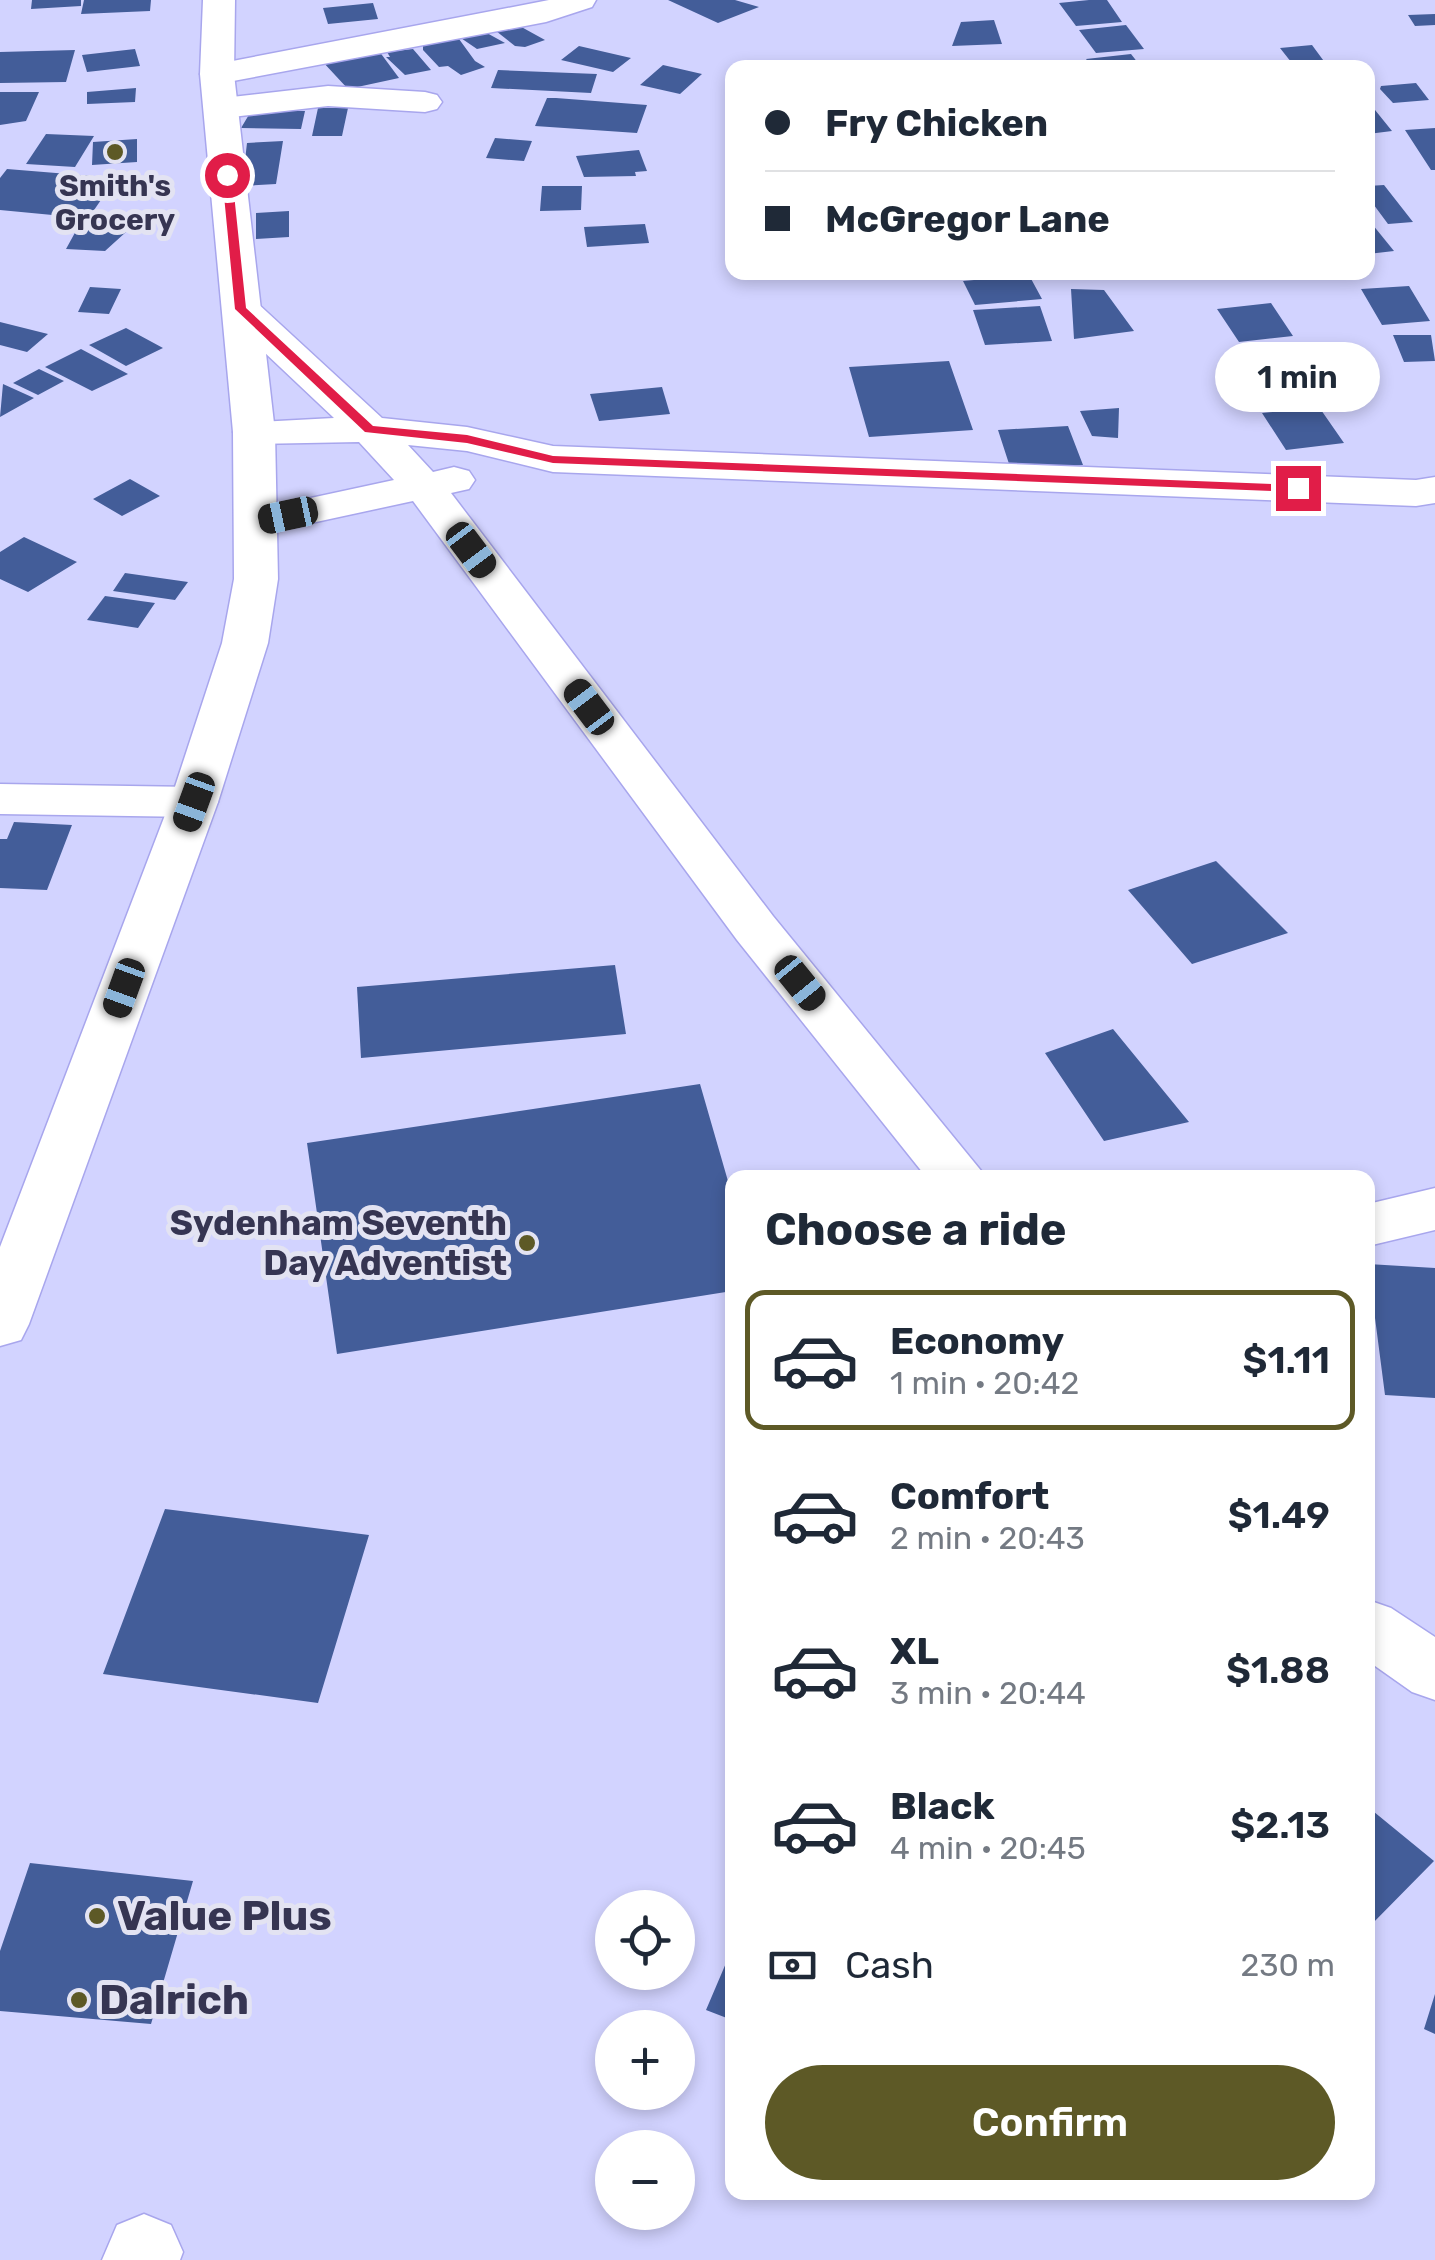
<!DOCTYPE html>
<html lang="en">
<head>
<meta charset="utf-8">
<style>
  :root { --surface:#fff; --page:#f6f6f7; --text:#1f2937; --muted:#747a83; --line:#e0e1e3; --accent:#5d5926 }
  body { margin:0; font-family:Rubik,sans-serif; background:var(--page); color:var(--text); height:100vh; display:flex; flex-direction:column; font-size:38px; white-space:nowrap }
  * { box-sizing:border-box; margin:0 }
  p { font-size:32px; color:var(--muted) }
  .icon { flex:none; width:55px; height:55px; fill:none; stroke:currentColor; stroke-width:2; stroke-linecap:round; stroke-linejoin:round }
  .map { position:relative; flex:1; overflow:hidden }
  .sheet { position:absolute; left:725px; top:1170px; width:650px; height:1030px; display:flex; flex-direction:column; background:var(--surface); border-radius:20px; box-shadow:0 5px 15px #0003 }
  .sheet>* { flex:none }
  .banner { position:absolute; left:725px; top:60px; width:650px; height:220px; border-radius:20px; box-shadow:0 5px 15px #0003; display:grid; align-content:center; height:220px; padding:0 40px; background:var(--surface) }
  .buttons { position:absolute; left:595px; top:1890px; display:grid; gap:20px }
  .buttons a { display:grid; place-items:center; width:100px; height:100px; border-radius:50%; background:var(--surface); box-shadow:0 5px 15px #0003; font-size:50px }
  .end { position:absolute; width:45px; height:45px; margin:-22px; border:12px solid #e11d48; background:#fff; box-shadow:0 0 0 5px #fff }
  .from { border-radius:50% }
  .bubble { position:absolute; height:70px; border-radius:35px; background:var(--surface); box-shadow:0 5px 15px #0003; font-size:32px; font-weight:600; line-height:70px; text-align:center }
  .car { position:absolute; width:30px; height:60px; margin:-30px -15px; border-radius:12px; box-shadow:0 0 8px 2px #0007; background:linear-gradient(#222 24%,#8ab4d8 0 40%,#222 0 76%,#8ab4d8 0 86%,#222 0) }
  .banner b { display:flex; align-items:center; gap:35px; height:95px; font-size:38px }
  .banner b+b { border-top:2px solid var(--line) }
  .banner i { width:25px; height:25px; background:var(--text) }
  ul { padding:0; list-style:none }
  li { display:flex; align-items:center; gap:30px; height:140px; margin:0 20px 15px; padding:0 20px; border:5px solid transparent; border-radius:20px }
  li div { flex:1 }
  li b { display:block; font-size:38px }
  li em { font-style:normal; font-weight:600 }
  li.active { border-color:var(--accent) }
  li>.icon { width:90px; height:90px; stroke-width:1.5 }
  h2 { padding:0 40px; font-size:45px; line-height:120px }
  .pay { display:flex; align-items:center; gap:25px; height:110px; padding:0 40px; font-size:38px }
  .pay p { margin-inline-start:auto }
  .cta { display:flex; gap:20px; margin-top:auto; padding:20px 40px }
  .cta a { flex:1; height:115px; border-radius:60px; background:var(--accent); color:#fff; font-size:40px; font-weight:600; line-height:115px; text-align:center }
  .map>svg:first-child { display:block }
  .building { fill:#435d99 }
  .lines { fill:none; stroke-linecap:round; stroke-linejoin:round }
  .minor-casing { stroke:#a8a6ed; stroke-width:3 }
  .major-casing { stroke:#a8a6ed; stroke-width:3 }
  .minor { fill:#fff; fill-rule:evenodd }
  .major { fill:#fff; fill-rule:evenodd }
  .route { fill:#e11d48 }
  .poi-dot { fill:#5d5926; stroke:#e3e3f2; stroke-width:4 }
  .labels { text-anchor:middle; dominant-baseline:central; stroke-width:10; stroke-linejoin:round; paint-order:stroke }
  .far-poi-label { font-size:30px; font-weight:bold; fill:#363552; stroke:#e3e3f2 }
  .poi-label { font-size:35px; font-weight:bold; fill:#363552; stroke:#e3e3f2; text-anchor:end }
  .near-poi-label { font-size:42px; font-weight:bold; fill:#363552; stroke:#e3e3f2; text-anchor:start }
</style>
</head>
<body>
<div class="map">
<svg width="1435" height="2260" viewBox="0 0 1435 2260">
  <rect width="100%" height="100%" fill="#d2d3ff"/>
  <path class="building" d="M32,0h49v6l-50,3z
    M84,0h67l-1,11 -69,3z
    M668,0h67l24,7 -41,16z
    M1089,0h18l15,22 -46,4 -17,-23z
    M373,3l5,16 -50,5 -5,-16z
    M1435,14v11l-20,1 -7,-11z
    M994,20l8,24 -50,2 9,-24z
    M516,24l29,16 -20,7 -10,-1 -19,-15z
    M1126,25l18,24 -48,4 -17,-23z
    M476,27l29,16 -28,6 -22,-15z
    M459,39l16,22 10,6 -24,8 -13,-9 -9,1 -16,-17v-5z
    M1312,45l14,19 -31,3 -15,-19z
    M579,46l52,12 -18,14 -52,-12z
    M135,49l5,17 -53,6 -5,-17z
    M413,49l18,21 -26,5 -19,-18h4l-3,-5z
    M75,50l-9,32 -66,1v-31z
    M379,51l20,27 -51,11 -26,-28z
    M1131,54l11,14h-49l-7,-9z
    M663,65l39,9 -22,20 -40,-9z
    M498,70l99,4 -6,19 -100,-5z
    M1416,83l13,17 -36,3 -13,-14 1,-3z
    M136,88l-1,14 -48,2v-12z
    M0,92h39l-13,29 -26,4z
    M547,98h9l91,7 -10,28 -102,-7z
    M1371,105l21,26 -24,3v-28z
    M253,108l37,3h15l-4,18 -60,-1z
    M318,108h30l-6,28h-30z
    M1435,128v42h-4l-26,-40z
    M46,134l48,2 -19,31 -49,-3z
    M495,138l37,3 -8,20 -38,-3z
    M137,139v23l-45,3 1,-23z
    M283,141l-7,43 -34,2 5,-43z
    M639,150l8,21 -12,1 1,4 -52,1 -8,-21z
    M7,169l98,8 9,4 -22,32 -5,-1 -3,6 -84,-8v-32z
    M1384,185l29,37 -25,2 -20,-27v-11z
    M542,186h40l-1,24 -41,1z
    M289,211v26l-33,2v-26z
    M1368,219l26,32 -26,3z
    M645,224l4,19 -62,4 -3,-20z
    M77,229l49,3 -21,19 -39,-2z
    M1029,275l13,24 -67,6 -12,-24z
    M1409,286l21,35 -48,4 -21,-36z
    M90,287l31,2 -12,25 -31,-2z
    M1071,289l33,1 30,41 -60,8z
    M1271,303l22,33 -54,6 -22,-33z
    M1040,306l12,35 -67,4 -12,-35z
    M0,322l48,12 -21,18 -27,-7z
    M126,328l37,20 -37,18 -37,-21z
    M1393,335h38l4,26 -31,1z
    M81,349l47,25 -36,17 -47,-24z
    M1263,351h44l11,43 -43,6z
    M949,361l24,69 -104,7 -20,-70z
    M39,369l25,12 -26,14 -25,-12z
    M3,384l31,14 -34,19z
    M662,387l8,27 -71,7 -9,-27z
    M1319,407l25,36 -58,7 -24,-37z
    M1119,408l-1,30 -26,-2 -12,-25z
    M1068,426l15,39 -72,5 -13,-40z
    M130,479l30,17 -38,20 -29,-17z
    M24,537l53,25 -49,30 -28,-13v-27z
    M125,573l63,9 -13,18 -62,-9z
    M105,596l50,7 -17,25 -51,-8z
    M14,822l58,3 -25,65 -47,-2v-49h7z
    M1216,861l72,72 -96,31 -64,-74z
    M615,965l11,69 -265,24 -4,-71z
    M1113,1029l76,93 -85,19 -59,-88z
    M700,1084l32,111v96l-395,63 -30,-211z
    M1368,1264l67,4v130l-50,-3z
    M165,1509l204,26 -51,168 -215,-29z
    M1368,1807l66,54 -66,67z
    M30,1863l163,18 -42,143 -151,-13v-60z
    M732,1949v71l-26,-10z
    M1435,1994v40l-11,-5z"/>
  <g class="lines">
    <g class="minor-casing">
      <path id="minor" d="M549,0h47l-4,7 -46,15 -329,62 -12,-3 -5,-7 5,-7 12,-3z
        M328,86l97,6 12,3 5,7 -5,7 -12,3 -97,-6 -105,12 -12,-3 -5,-7 5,-7 12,-3z
        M241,297l14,4 127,117 85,9 86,19 863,34 19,-3v26l-19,3 -863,-34 -86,-21 -59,-6 25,27 21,-5 15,4 6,9 -6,9 -18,4 322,423 214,262h-60l-190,-238 -324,-439 -157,34 -15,-4 -6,-9 6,-9 153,-33 -35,-38 -105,2 -15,-3 -6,-9 6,-9 95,-5 -107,-101 -5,-8 5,-8z
        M0,784l194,3 17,4 7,11 -7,11 -17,4 -194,-3z
        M1435,1188v42l-67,16v-42z
        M1368,1600l23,8 44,29v63l-23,-8 -44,-31z
        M144,2214l27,11 12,27 -3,8h-78l15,-35z"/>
    </g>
    <g class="major-casing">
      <path id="major" d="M203,0h32l-1,74 41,358 3,147 -10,64 -50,159 -189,522 -8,16 -21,6v-99l170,-445 52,-159 12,-64 -1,-147 -33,-358z"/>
    </g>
    <use href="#minor" class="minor"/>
    <use href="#major" class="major"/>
  </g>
  <path class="route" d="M227,172l5,3 14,133 127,118 94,9 86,21 745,29 6,3 -6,4 -745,-29 -86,-20 -102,-11 -130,-123 -13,-134z"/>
  <g class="poi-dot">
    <circle cx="115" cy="152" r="10"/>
    <circle cx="527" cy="1243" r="10"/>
    <circle cx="97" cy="1916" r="10"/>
    <circle cx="79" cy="2000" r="10"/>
  </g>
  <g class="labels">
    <g class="far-poi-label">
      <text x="115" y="186">Smith's<tspan x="115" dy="34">Grocery</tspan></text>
    </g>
    <g class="poi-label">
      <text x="507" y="1223">Sydenham Seventh<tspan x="507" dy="40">Day Adventist</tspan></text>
    </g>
    <g class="near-poi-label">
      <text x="117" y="1916">Value Plus</text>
      <text x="99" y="2000">Dalrich</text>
    </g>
  </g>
</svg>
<div class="buttons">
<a><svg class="icon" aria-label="locate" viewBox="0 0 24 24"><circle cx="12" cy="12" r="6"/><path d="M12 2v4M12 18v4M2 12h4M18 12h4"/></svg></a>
<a>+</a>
<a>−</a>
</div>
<i class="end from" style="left:227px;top:175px"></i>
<i class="end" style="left:1298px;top:488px"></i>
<div class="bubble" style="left:1215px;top:342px;width:165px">1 min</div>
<i class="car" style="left:288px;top:515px;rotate:258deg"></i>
<i class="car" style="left:471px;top:550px;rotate:143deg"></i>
<i class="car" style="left:589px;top:707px;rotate:323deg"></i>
<i class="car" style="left:194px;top:802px;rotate:200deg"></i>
<i class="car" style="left:800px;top:983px;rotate:141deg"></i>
<i class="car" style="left:124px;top:988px;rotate:200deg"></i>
<div class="banner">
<b><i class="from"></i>Fry Chicken</b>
<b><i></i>McGregor Lane</b>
</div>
<section class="sheet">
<h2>Choose a ride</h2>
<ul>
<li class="active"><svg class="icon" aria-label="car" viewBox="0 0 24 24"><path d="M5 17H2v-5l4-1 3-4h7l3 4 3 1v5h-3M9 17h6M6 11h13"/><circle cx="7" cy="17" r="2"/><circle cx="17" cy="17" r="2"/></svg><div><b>Economy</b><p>1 min · 20:42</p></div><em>$1.11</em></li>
<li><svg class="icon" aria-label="car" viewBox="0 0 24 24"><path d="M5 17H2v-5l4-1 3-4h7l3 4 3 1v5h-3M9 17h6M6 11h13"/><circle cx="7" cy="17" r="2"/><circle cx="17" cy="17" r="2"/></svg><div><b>Comfort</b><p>2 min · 20:43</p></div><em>$1.49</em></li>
<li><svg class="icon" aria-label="car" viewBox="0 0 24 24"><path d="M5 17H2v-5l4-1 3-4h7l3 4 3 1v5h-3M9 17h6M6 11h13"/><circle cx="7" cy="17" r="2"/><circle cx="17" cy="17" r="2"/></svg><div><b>XL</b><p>3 min · 20:44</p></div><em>$1.88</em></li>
<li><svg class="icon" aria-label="car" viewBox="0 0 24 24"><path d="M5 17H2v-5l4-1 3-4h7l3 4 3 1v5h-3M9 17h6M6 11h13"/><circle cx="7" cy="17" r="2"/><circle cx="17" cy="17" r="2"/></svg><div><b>Black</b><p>4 min · 20:45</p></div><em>$2.13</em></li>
</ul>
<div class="pay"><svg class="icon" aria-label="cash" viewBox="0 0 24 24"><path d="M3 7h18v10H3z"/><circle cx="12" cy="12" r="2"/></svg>Cash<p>230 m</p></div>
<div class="cta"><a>Confirm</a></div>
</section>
</div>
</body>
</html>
